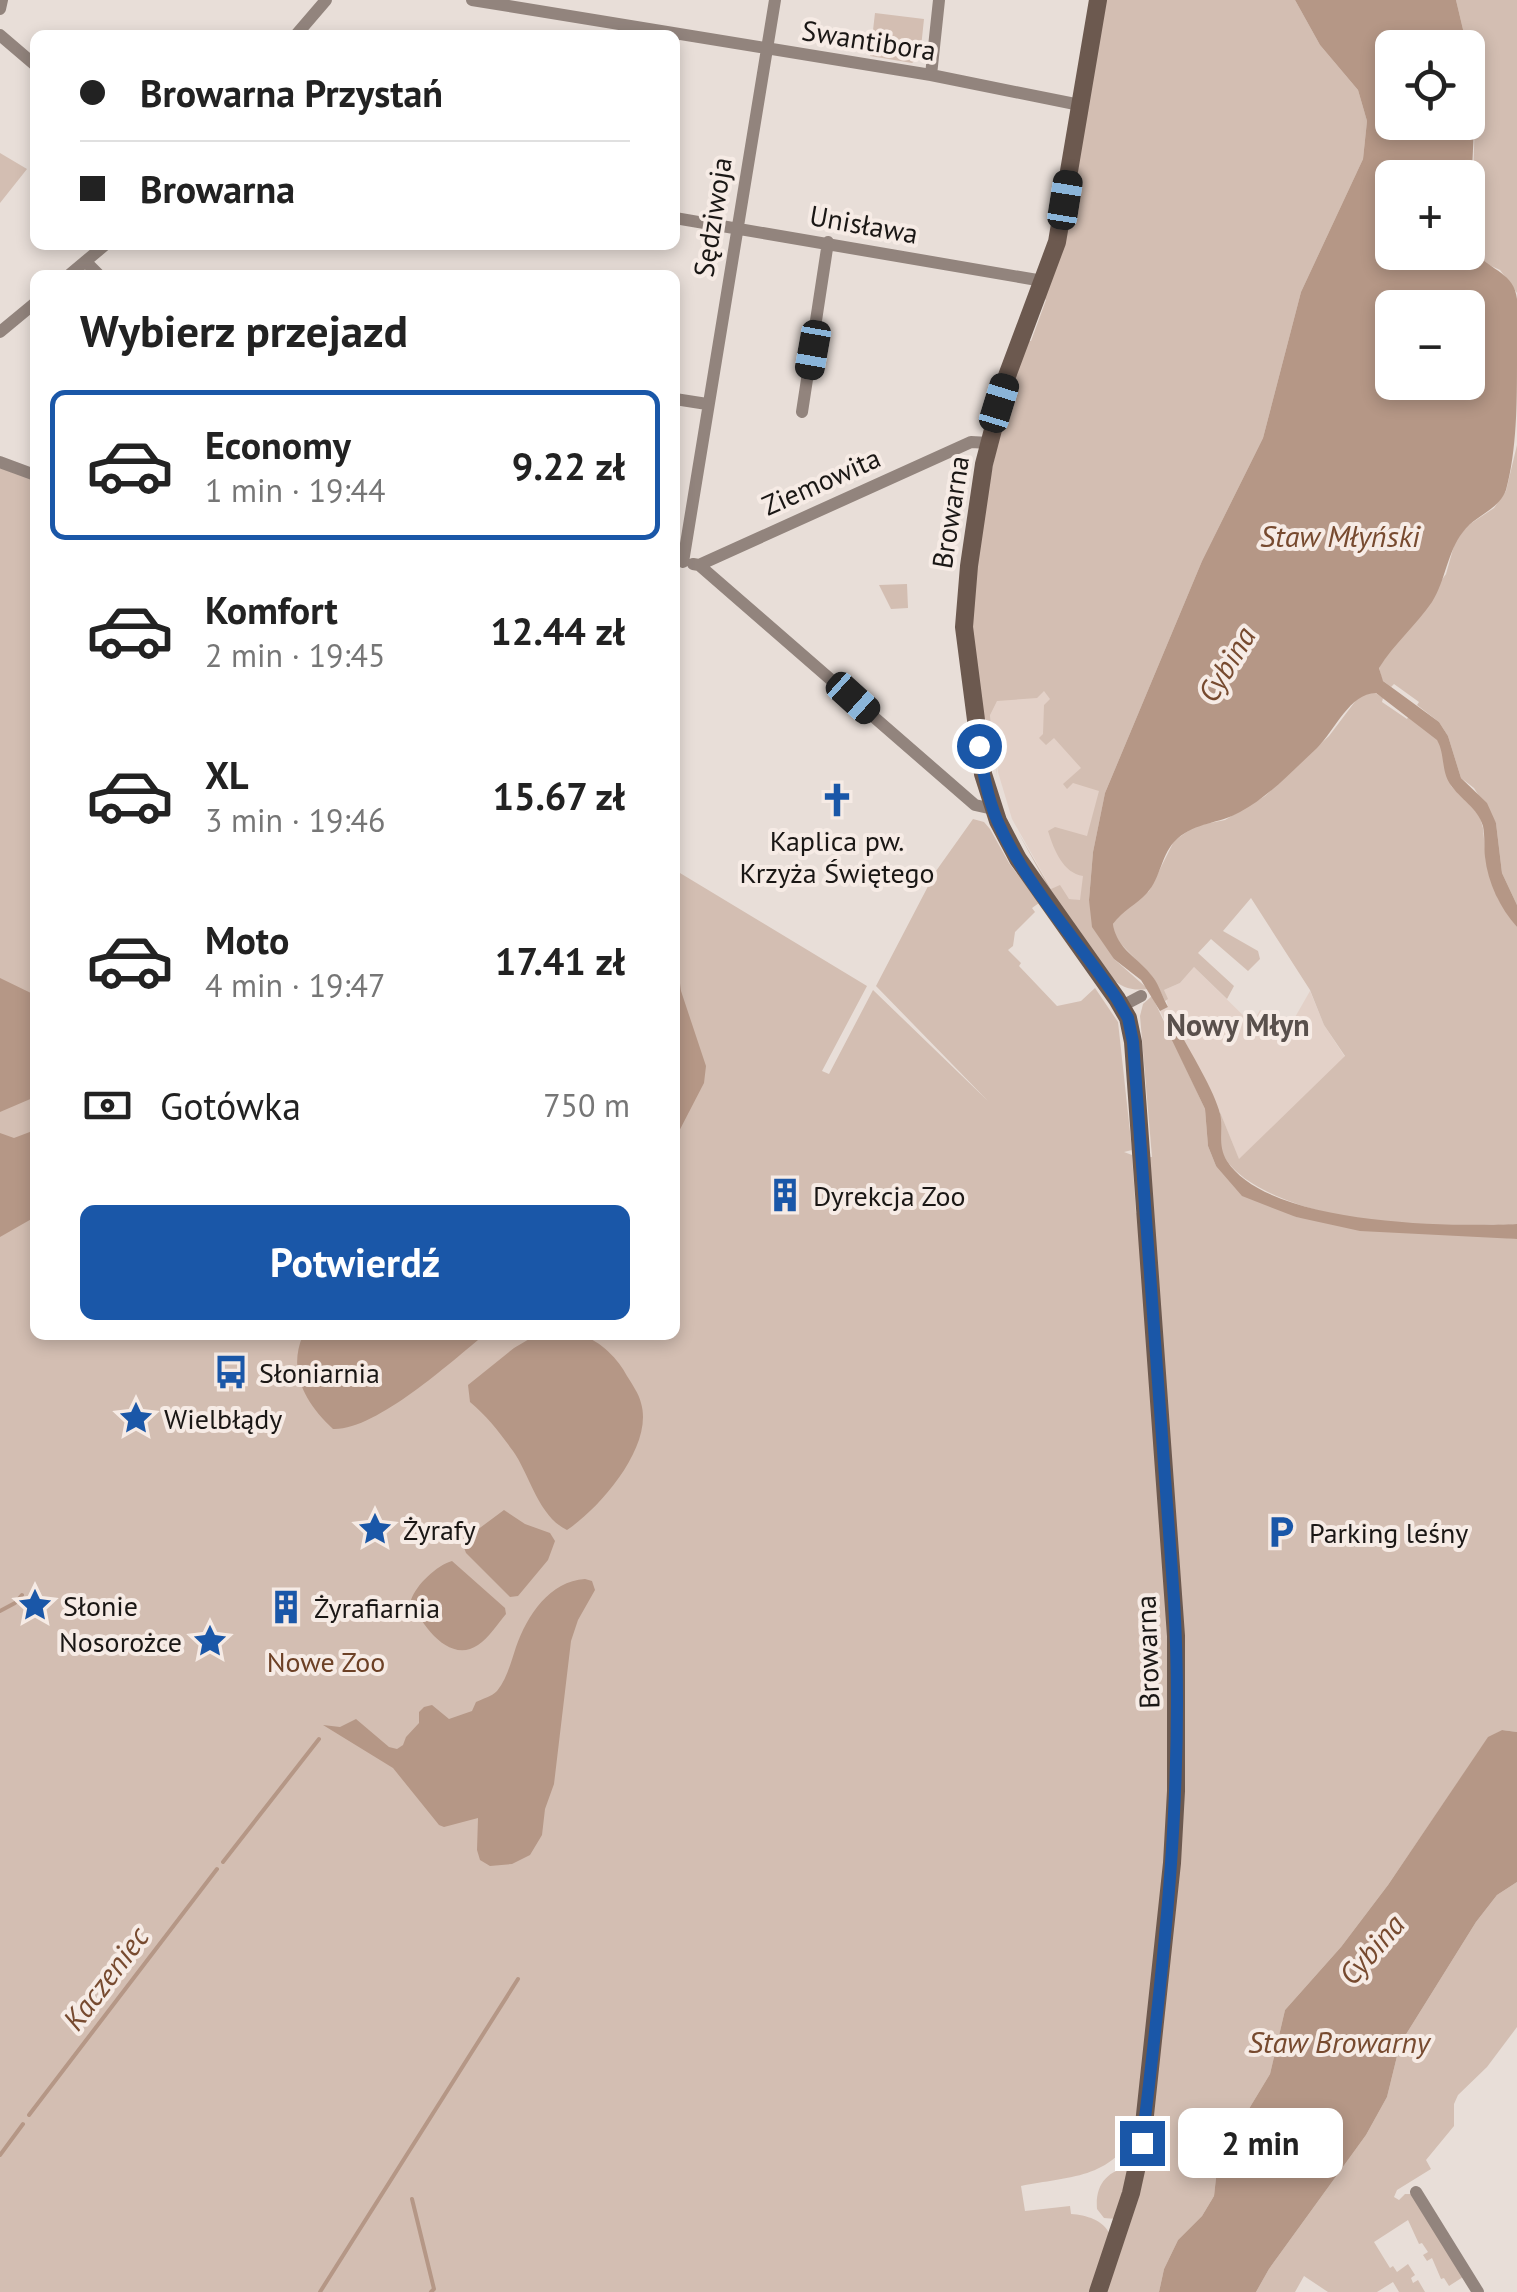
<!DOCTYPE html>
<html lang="pl">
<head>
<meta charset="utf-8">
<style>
  :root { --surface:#fff; --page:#f2f2f2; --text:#222; --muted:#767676; --line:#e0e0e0; --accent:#1a57a8 }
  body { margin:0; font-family:"PT Sans",sans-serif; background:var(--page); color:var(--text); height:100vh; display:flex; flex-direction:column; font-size:38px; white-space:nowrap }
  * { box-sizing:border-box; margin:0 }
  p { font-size:32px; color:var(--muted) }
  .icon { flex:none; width:55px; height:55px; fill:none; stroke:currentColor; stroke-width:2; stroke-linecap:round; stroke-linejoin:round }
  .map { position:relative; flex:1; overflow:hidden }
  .drawer { position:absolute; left:30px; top:270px; width:650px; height:1070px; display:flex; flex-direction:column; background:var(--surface); border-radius:15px; box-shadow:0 5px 15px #0003 }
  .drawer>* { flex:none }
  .top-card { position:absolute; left:30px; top:30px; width:650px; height:220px; border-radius:15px; box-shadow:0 5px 15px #0003; display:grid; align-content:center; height:220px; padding:0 50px; background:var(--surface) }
  .controls { position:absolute; left:1375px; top:30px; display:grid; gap:20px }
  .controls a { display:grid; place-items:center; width:110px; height:110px; border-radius:15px; background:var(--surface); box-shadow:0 5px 15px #0003; font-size:50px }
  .end { position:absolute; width:45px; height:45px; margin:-22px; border:12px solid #1a57a8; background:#fff; box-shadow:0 0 0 5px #fff }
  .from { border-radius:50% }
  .bubble { position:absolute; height:70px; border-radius:15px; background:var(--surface); box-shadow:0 5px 15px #0003; font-size:32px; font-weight:800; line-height:70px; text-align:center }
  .car { position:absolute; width:30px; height:60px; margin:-30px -15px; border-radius:12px; box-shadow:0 0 8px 2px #0007; background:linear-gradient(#222 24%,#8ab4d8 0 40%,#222 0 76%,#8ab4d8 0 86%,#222 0) }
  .top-card b { display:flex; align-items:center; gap:35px; height:95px; font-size:38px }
  .top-card b+b { border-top:2px solid var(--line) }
  .top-card i { width:25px; height:25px; background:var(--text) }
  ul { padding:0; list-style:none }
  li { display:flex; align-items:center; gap:30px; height:150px; margin:0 20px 15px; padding:0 30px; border:5px solid transparent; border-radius:15px }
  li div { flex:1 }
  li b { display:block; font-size:38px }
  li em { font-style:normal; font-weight:800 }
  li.on { border-color:var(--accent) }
  li>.icon { width:90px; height:90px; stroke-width:1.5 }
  h2 { padding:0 50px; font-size:45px; line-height:120px }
  .pay { display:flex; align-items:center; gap:25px; height:110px; padding:0 50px; font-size:38px }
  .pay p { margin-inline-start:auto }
  .primary-button { display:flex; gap:20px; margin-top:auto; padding:20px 50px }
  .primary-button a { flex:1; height:115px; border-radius:15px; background:var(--accent); color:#fff; font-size:40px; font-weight:800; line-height:115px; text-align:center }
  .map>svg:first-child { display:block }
  .built { fill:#e3d1c8 }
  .green { fill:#d3beb2 }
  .water { fill:#b59786; fill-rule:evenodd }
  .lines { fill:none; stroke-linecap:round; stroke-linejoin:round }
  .stream { stroke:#b59786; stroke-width:4 }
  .street { stroke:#92847d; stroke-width:12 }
  .secondary { stroke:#6c594f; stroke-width:18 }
  .route { stroke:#1a57a8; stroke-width:12 }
  .labels { text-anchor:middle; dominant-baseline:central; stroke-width:8; stroke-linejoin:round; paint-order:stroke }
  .street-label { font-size:28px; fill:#1a1715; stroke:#f6ebe5 }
  .poi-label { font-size:28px; fill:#1a1715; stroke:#f6ebe5; text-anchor:start }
  .park-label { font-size:28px; fill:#6d4126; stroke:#f6ebe5 }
  .water-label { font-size:30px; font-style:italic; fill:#774a2f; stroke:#f6ebe5 }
  .neighbourhood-label { font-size:30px; font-weight:bold; fill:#59504c; stroke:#f6ebe5 }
</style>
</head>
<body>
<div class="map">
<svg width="1517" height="2292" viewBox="0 0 1517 2292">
  <rect width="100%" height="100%" fill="#e8ded8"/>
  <path class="built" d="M1159,538l-77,363 -13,-2 -17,-9 -40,-71 -14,-47 -10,-72z
    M1194,967l58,57 8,-14 30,16 20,-35 14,34 21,32 -106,103 -19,-48 -45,-90 -8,3 -7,-14 8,-4 -4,-17 16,-7z"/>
  <path class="green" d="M1104,0h191l25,45 38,45 9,31 -4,38 -62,133 -38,146 -61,123 -97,232 -12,59 -4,48 25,59 34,30c-17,2 -25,-1 -38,-12l-62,-90 -30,-55 33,57 9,-4 9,14 11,1 3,-24c-20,-3 -29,-26 -35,-45l7,-4 32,9 12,-45 -26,-8 -6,6 -4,-5 18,-16 -27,-30 -8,7 -7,-7 4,-4 1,-29 6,-6 -6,-8 -7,7 -40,3 -7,14 7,61c-7,-46 -24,-89 -26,-135 0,-18 3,-36 4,-54 7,-85 25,-165 52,-246h4l15,-41 -3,-2z
    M1456,0h61v293l-17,-23 -22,-10 -7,-11 5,-165z
    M875,13l49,6 -4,38 -8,6 -42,-7z
    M0,153l27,16 -27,34z
    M1517,445v460l-15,-32 -6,-50 -22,-35 -13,-10 -13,-42 -9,-14 -22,-17 2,-3 -25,-18 -3,3 -9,-7 -3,-13 67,-93 9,-32 12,-16 27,-18 12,-17z
    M0,467l35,13v855h640v-465l192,116 -45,85 7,3 44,-84 115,111 -112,-115 60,-115 37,-52 11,3 6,7 19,34 30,40 -7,5 3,4 -20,20 -2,14 -5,4 13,13 -2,3 38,40 24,-5 14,-13 23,34 14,128 -8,2 8,3 4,58h4l31,448 -5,200 -29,268c-26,51 -68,47 -116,57l4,25 45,-5 1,8c15,1 33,6 39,21l-19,57h-1091z
    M907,584l1,24 -17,1 -12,-24z
    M1374,692l9,6 -1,4 25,17 2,-3 28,23 6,11 8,36 28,28 4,14 3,33 12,38 19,28v297c-44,2 -111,2 -155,-4 -41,-6 -134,-30 -143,-77 -2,-9 1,-22 1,-31l19,47 106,-103 -21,-31 -14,-35 -59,-92 -28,33 35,20 2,8 -12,12 -37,-32 -13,14 36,33 -7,13 -33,-32 -14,16 -16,7 4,9 -3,2 -12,-24 -37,-38 -3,-15 8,-11 28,-22 25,-50 21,-15 30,-6 40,-24 64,-60 31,-41z
    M1152,996l53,113 3,37 8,20 80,51 221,22v493l-15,-2 -14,8 -100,147 -47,62 -56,63 -15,64 -52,86 -4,36 -12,20 -24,24 -14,29 -5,23h-52l29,-94 43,-337 -31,-704h4l-12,-141 3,-12z
    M1517,1882v145l-30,40 -29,28 -4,9v22l-28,34 5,9 -34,21 -3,7 5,3 6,-6h6l52,83 -14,9 -5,-8 -3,1 -9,-21 -5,3 -4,-6 5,-3 -6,-9 -3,1 -11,-24 -34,22 16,26 3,-2 4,6 11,-8 7,11 -4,3 2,5 5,-3 7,12h-26l-6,-10 -16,10h-49l-24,-16 -9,16h-39l13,-23 97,-134 21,-38 13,-53 76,-122 21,-27z
    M1131,2167l-15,52 -12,-1 -7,-9c-2,-24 10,-39 34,-42z"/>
  <path class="water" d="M1295,0h161l20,84 -7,151c5,35 45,31 48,64 0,20 0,41 0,61 0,42 0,90 -11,130 -8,21 -31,25 -43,42 -16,20 -17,48 -31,70 -16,23 -38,42 -53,66l4,13 56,41 9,14 13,42 26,25 9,20 6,50 15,32v22c-17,-19 -29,-44 -32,-70 -1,-10 0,-21 -2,-31 -5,-18 -23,-27 -33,-42 -9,-14 -5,-30 -13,-44l-61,-47c-27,1 -40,36 -59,55 -24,22 -47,48 -77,64 -21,12 -44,10 -63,27 -16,14 -16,39 -30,54 -11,12 -24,17 -34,31 4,26 25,33 40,53 6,8 10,21 15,30l-8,4 -19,-31 -27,-21 -22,-32 -3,-27 4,-48 12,-59 97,-232 61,-123 38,-146 62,-133 4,-38 -9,-31 -38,-45zM1392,48h76v74h-76zM1392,178h76v74h-76zM1392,308h76v74h-76z
    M675,946l6,45 25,75 -2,17 -29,56z
    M0,978l35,17v102l-35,15z
    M1174,1021c13,26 37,63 45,89 6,18 -3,33 8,51 41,64 221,66 290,63v15l-157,-8 -64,-14 -54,-21 -26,-30 -8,-20 -3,-37 -36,-75 -2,-9z
    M35,1130v87l-35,20v-104l14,5z
    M303,1335h181c-33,27 -109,96 -151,94 -27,-25 -46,-57 -30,-94z
    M536,1335c14,0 32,-3 46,1 18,4 37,24 45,40 5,8 12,18 14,27 13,43 -41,105 -74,127 -29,-14 -37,-55 -54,-79 -13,-18 -26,-35 -43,-49l-2,-17 46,-37z
    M504,1510l21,14 25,9 5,8 -7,19 -30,36 -8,1 -44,-44 -3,-8 6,-9z
    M452,1561l53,47 1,6c-8,9 -17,24 -28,31 -29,20 -58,-22 -67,-45 5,-15 26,-35 41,-39z
    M585,1579l7,2 3,9 -17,30 -7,21 -17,143 -9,25 -3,26 -12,20 -18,9 -22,2 -10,-6 -3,-10 1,-32 -34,9 -5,-2 -46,-57 -70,-43 17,2 16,-8 33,28 8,2 6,-4 3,-8 13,-14v-11l5,-5 8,-2 17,14 23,-8 4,-9c8,-4 15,-5 21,-11 10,-12 14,-29 19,-44 11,-32 34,-66 69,-68z
    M1502,1730l15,2v150l-20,13 -21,27 -76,122 -13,53 -21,38 -97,134 -13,23h-97l5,-23 14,-29 24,-24 12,-20 4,-36 52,-86 15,-64 56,-63 47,-62 100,-148z"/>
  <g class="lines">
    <path class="stream" d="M0,1611l15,-8 7,-8
      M223,1862l96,-123
      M29,2115l188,-246
      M0,2155l23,-31
      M412,2199l22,90 -3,3
      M320,2292l198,-313"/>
    <path class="street" d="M472,0l459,75 149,30
      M0,9l2,-9
      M0,35l35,30
      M296,35l30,-35
      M931,75l8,-75
      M675,218l368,63
      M86,262l13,13
      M69,275l36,-30
      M0,332l35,-29
      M675,399l32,5
      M802,412l26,-170
      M0,462l35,13
      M683,562l92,-562
      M693,564l6,1 272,-123 18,1
      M699,565l276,240 18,4
      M1122,1006l19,-10
      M1416,2192l62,100"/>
    <path class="secondary" d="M1098,0l-41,242 -50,134 -23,88 -15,102 -5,61 19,147 15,47 20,38 99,140 11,19 5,24 43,594v155l-4,72 -30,280 -11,50 -33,99"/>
  </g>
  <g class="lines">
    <path class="route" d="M979,746c4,25 8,50 18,74 28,65 81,120 120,179l11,19 5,24 41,558c11,182 -10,363 -32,543"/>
  </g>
  <defs>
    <g id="church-bare" transform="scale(2.7)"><path d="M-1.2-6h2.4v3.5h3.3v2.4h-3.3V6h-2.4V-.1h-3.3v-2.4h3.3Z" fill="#1a57a8" stroke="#f6ebe5" stroke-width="2.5" paint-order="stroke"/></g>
    <g id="building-bare" transform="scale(2.7)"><path d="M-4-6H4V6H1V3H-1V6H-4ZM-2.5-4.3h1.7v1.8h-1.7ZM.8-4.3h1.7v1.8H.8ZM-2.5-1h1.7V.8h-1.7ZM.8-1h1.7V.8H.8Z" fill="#1a57a8" stroke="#f6ebe5" stroke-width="2.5" paint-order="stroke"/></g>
    <g id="bus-bare" transform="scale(2.7)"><path d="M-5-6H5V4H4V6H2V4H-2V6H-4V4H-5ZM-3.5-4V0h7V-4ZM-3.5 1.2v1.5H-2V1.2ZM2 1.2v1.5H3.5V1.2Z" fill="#1a57a8" stroke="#f6ebe5" stroke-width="2.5" paint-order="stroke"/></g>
    <g id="sight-bare" transform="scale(2.7)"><path d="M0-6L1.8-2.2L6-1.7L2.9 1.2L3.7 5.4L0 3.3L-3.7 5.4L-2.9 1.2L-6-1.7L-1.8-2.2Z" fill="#1a57a8" stroke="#f6ebe5" stroke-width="2.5" paint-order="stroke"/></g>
    <g id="parking-bare" transform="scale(2.7)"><path d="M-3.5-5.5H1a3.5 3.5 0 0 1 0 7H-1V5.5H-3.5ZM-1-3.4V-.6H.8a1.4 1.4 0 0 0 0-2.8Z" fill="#1a57a8" stroke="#f6ebe5" stroke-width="2.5" paint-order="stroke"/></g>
  </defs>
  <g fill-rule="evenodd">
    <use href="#church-bare" x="837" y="800"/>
    <use href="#building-bare" x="785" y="1195"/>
    <use href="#bus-bare" x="231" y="1372"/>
    <use href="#sight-bare" x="136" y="1418"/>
    <use href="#sight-bare" x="375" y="1529"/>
    <use href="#parking-bare" x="1281" y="1532"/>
    <use href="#sight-bare" x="35" y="1605"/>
    <use href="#building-bare" x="286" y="1607"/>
    <use href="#sight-bare" x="210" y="1641"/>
  </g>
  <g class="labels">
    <g class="street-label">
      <text transform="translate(869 40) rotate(9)">Swantibora</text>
      <text transform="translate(712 217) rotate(-81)">Sędziwoja</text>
      <text transform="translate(864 224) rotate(10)">Unisława</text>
      <text transform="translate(821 481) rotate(-24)">Ziemowita</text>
      <text transform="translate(950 512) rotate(-81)">Browarna</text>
      <text transform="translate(1147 1652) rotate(-92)">Browarna</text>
    </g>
    <g class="poi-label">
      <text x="837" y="840" text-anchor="middle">Kaplica pw.<tspan x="837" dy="32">Krzyża Świętego</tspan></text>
      <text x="813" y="1195">Dyrekcja Zoo</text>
      <text x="259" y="1372">Słoniarnia</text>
      <text x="164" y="1418">Wielbłądy</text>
      <text x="403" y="1529">Żyrafy</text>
      <text x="1309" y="1532">Parking leśny</text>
      <text x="63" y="1605">Słonie</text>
      <text x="314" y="1607">Żyrafiarnia</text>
      <text x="182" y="1641" text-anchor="end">Nosorożce</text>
    </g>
    <g class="park-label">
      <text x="326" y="1661">Nowe Zoo</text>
    </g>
    <g class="water-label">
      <text x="1340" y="535">Staw Młyński</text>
      <text transform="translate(1226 664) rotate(-59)">Cybina</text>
      <text transform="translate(1371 1949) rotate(-49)">Cybina</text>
      <text transform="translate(105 1978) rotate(-53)">Kaczeniec</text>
      <text x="1339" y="2041">Staw Browarny</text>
    </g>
    <g class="neighbourhood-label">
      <text x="1238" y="1024">Nowy Młyn</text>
    </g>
  </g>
</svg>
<div class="controls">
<a><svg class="icon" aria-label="locate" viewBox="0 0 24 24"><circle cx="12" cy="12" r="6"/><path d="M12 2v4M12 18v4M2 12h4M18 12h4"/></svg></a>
<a>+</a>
<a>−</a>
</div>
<i class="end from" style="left:979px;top:746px"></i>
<i class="end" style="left:1142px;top:2143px"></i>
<div class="bubble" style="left:1178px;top:2108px;width:165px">2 min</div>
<i class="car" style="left:1065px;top:200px;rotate:9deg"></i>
<i class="car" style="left:813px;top:350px;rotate:190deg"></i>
<i class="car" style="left:999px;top:403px;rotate:17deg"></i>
<i class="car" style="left:853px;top:698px;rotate:132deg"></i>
<div class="top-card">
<b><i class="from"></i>Browarna Przystań</b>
<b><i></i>Browarna</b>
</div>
<section class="drawer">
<h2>Wybierz przejazd</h2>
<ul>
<li class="on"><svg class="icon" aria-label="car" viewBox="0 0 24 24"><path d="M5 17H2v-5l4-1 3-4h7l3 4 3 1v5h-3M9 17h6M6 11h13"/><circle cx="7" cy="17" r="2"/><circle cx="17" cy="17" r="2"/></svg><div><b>Economy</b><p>1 min · 19:44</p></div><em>9.22 zł</em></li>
<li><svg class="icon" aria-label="car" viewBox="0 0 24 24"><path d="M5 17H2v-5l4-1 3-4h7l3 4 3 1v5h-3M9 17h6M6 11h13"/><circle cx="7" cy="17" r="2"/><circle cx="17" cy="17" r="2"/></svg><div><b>Komfort</b><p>2 min · 19:45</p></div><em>12.44 zł</em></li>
<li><svg class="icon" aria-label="car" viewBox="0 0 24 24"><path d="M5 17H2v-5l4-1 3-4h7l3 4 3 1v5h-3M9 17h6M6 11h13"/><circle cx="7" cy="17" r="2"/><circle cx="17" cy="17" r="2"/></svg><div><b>XL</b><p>3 min · 19:46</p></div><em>15.67 zł</em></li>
<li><svg class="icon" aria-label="car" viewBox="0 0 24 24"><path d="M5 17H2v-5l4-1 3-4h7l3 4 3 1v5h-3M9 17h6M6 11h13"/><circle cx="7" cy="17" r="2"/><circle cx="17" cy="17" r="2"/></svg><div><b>Moto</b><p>4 min · 19:47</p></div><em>17.41 zł</em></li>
</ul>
<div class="pay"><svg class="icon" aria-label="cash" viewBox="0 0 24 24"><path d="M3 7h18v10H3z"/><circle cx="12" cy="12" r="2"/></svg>Gotówka<p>750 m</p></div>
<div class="primary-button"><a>Potwierdź</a></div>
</section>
</div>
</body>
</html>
